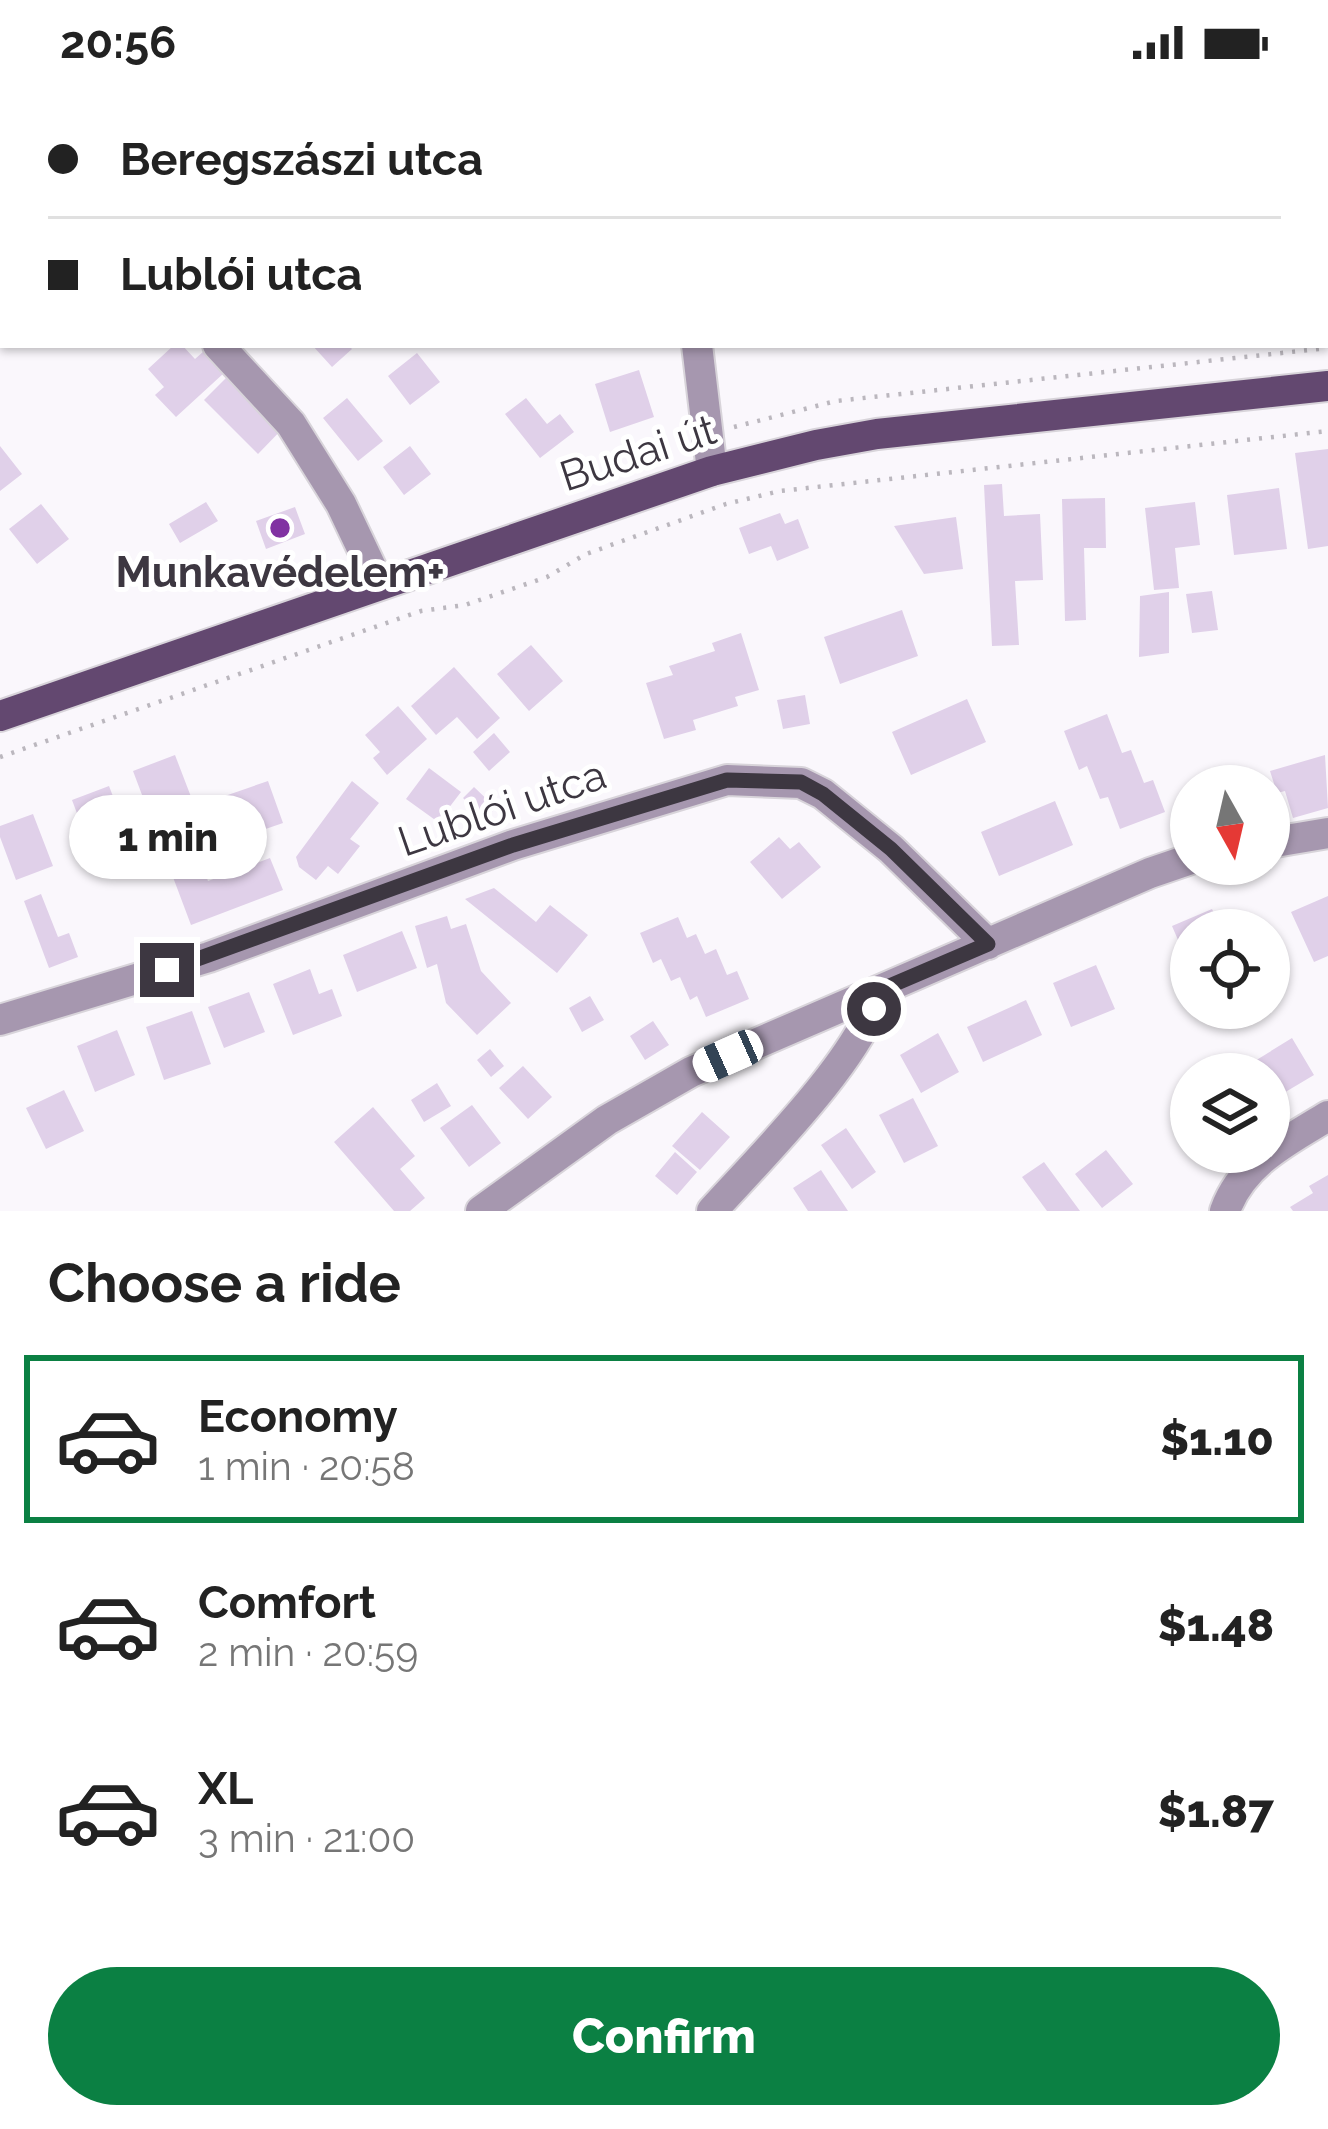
<!DOCTYPE html>
<html lang="en">
<head>
<meta charset="utf-8">
<style>
  :root { --surface:#fff; --page:#f6f6f6; --text:#222; --muted:#767676; --line:#e0e0e0; --accent:#0b8043 }
  body { margin:0; font-family:Raleway,sans-serif; background:var(--page); color:var(--text); height:100vh; display:flex; flex-direction:column; font-size:45px; white-space:nowrap }
  * { box-sizing:border-box; margin:0 }
  p { font-size:39px; color:var(--muted) }
  .icon { flex:none; width:66px; height:66px; fill:none; stroke:currentColor; stroke-width:2; stroke-linecap:round; stroke-linejoin:round }
  .map { position:relative; height:1127px; overflow:hidden }
  .panel { display:flex; flex-direction:column; background:var(--surface); flex:1 }
  .panel>* { flex:none }
  .banner { position:absolute; left:0px; top:0px; width:1329px; height:264px; box-shadow:0 3px 9px #0004; display:grid; align-content:center; height:264px; padding:0 48px; background:var(--surface) }
  .needle { width:78px; rotate:172deg }
  .buttons { position:absolute; left:1170px; top:681px; display:grid; gap:24px }
  .buttons a { display:grid; place-items:center; width:120px; height:120px; border-radius:50%; background:var(--surface); box-shadow:0 3px 9px #0004; font-size:60px }
  .end { position:absolute; width:54px; height:54px; margin:-27px; border:15px solid #3d3741; background:#fff; box-shadow:0 0 0 6px #fff }
  .from { border-radius:50% }
  .bubble { position:absolute; height:84px; border-radius:42px; background:var(--surface); box-shadow:0 3px 9px #0004; font-size:39px; font-weight:800; line-height:84px; text-align:center }
  .car { position:absolute; width:36px; height:72px; margin:-36px -18px; border-radius:15px; box-shadow:0 0 9px 3px #0007; background:linear-gradient(#fff 24%,#345 0 40%,#fff 0 76%,#345 0 86%,#fff 0) }
  .banner b { display:flex; align-items:center; gap:42px; height:114px; font-size:45px }
  .banner b+b { border-top:3px solid var(--line) }
  .banner i { width:30px; height:30px; background:var(--text) }
  ul { padding:0; list-style:none }
  li { display:flex; align-items:center; gap:36px; height:168px; margin:0 24px 18px; padding:0 24px; border:6px solid transparent; border-radius:0px }
  li div { flex:1 }
  li b { display:block; font-size:45px }
  li em { font-style:normal; font-weight:800 }
  li.on { border-color:var(--accent) }
  li>.icon { width:108px; height:108px; stroke-width:1.5 }
  h2 { padding:0 48px; font-size:54px; line-height:144px }
  .action { display:flex; gap:24px; margin-top:auto; padding:24px 48px }
  .action a { flex:1; height:138px; border-radius:72px; background:var(--accent); color:#fff; font-size:48px; font-weight:800; line-height:138px; text-align:center }
  .status { display:flex; justify-content:space-between; align-items:center; height:84px; padding:0 60px; background:var(--surface); direction:ltr }
  .status svg { height:33px; fill:currentColor }
  .map>svg:first-child { display:block }
  .building { fill:#e0d0e9 }
  .lines { fill:none; stroke-linecap:round; stroke-linejoin:round }
  .minor-casing { stroke:#d8d4da; stroke-width:34 }
  .major-casing { stroke:#d8d4da; stroke-width:34 }
  .path { stroke:#bbb7be; stroke-width:4.5; stroke-dasharray:3 9; stroke-linecap:butt }
  .minor { stroke:#a697af; stroke-width:30 }
  .major { stroke:#634870; stroke-width:30 }
  .route { stroke:#3d3741; stroke-width:15 }
  .poi-dot { fill:#8132a2; stroke:#fff; stroke-width:4.5 }
  .labels { text-anchor:middle; dominant-baseline:central; stroke-width:10; stroke-linejoin:round; paint-order:stroke }
  .street-label { font-size:42px; fill:#3d3741; stroke:#fff }
  .poi-label { font-size:42px; font-weight:bold; fill:#3d3741; stroke:#fff }
</style>
</head>
<body>
<div class="status"><b>20:56</b><svg viewBox="0 0 49 12"><path d="M0 12V9h3v3zM5 12V6h3v6zM10 12V3h3v9zM15 12V0h3v12zM26 1h20v11H26zM47 4h2v5h-2z"/></svg></div>
<div class="map">
<svg width="1328" height="1127" viewBox="0 0 1328 1127">
  <rect width="100%" height="100%" fill="#faf7fc"/>
  <path class="building" d="M174,261h8l13,14 9,-8 20,22 -48,44 -21,-22 9,-8 -16,-18z
    M312,261h36l4,4 -20,18z
    M417,269l23,29 -30,23 -22,-29z
    M235,285l54,53 -31,32 -54,-54z
    M639,286l15,47 -44,15 -15,-48z
    M347,314l36,43 -25,20 -35,-43z
    M526,314l21,26 13,-10 14,18 -34,26 -35,-44z
    M0,362l22,28 -22,17z
    M410,362l21,28 -27,21 -21,-28z
    M1328,365v97l-20,3 -13,-96z
    M1002,400l2,32 36,-2 3,66 -28,1 4,64 -27,1 -8,-161z
    M1279,404l8,61 -53,6 -7,-60z
    M1105,414l1,50h-22l2,72 -21,1 -3,-122z
    M206,418l12,19 -38,22 -11,-19z
    M1195,418l5,43 -25,3 4,40 -25,2 -9,-82z
    M41,420l28,35 -32,25 -28,-35z
    M295,423l10,27 -39,15 -10,-28z
    M780,429l5,11 13,-5 11,29 -32,13 -6,-15 -22,8 -10,-26z
    M956,433l7,52 -39,5 -30,-48z
    M1212,507l6,39 -26,3 -6,-39z
    M1169,508v61l-30,4 1,-61z
    M902,526l16,46 -78,28 -16,-47z
    M741,549l18,57 -24,7 3,9 -45,14 3,10 -32,9 -18,-56 27,-8 -4,-9 46,-15 -3,-8z
    M531,561l32,36 -34,30 -32,-37z
    M454,583l46,51 -23,21 -20,-22 -21,18 -25,-29z
    M805,611l5,29 -27,5 -6,-29z
    M967,615l19,43 -75,33 -19,-43z
    M398,622l29,33 -40,36 -14,-17 7,-6 -15,-17z
    M1107,630l15,39 9,-3 13,33 9,-3 12,32 -45,17 -12,-32 -8,2 -13,-33 -8,4 -15,-39z
    M494,649l16,19 -21,19 -16,-19z
    M175,671l36,94 -13,5 10,27 62,-23 13,32 -92,35 -58,-154z
    M1325,671l3,53 -35,10 -8,-27 -8,2 -7,-22z
    M429,684l32,24 -23,30 -32,-23z
    M268,697l15,42 -46,16 -15,-42z
    M352,697l27,22 -29,36 10,7 -22,28 -10,-8 -12,14 -17,-13 -3,-10z
    M109,702l17,44 -17,6 11,29 -21,7 -27,-72z
    M474,703l22,21 -11,11 -22,-21z
    M1055,717l18,44 -74,31 -18,-44z
    M33,730l20,52 -37,14 -16,-43v-11z
    M779,753l11,12 9,-7 22,25 -39,32 -32,-37z
    M494,804l42,34 14,-17 38,30 -31,38 -92,-74z
    M41,810l17,43 11,-4 9,24 -29,11 -25,-67z
    M1328,812v60l-14,6 -23,-50z
    M1212,825l10,21h-31v40l-19,-44z
    M447,832l4,13 15,-5 15,47 30,32 -34,32 -31,-32 -9,-39 -10,4 -12,-42z
    M678,833l9,21 9,-4 9,20 11,-5 11,26 10,-4 12,28 -43,18 -9,-21 -7,4 -10,-23 -9,4 -10,-22 -8,4 -13,-30z
    M402,847l15,37 -60,24 -14,-37z
    M1096,881l19,44 -44,18 -18,-44z
    M310,885l9,25 13,-5 10,27 -49,19 -20,-51z
    M249,908l16,40 -41,16 -16,-41z
    M590,912l14,24 -22,12 -13,-24z
    M1026,916l16,35 -59,27 -16,-35z
    M192,927l19,53 -47,16 -18,-53z
    M653,937l16,24 -24,15 -15,-24z
    M117,946l18,45 -40,17 -18,-46z
    M938,949l21,39 -38,21 -21,-38z
    M1292,954l22,37 -42,25 -3,-26h-13l-6,-10z
    M490,965l14,17 -13,11 -14,-17z
    M523,982l29,31 -24,22 -29,-31z
    M437,999l14,23 -27,16 -13,-22z
    M64,1006l20,41 -38,18 -20,-41z
    M913,1014l25,48 -34,17 -25,-48z
    M1191,1020v45l-21,-31z
    M472,1021l29,38 -32,24 -29,-39z
    M373,1023l42,49 -15,13 25,29 -15,13h-16l-60,-69z
    M702,1028l28,25 -30,33 -28,-24z
    M846,1044l30,44 -24,17 -31,-44z
    M1106,1066l27,34 -31,24 -27,-34z
    M675,1068l22,20 -20,23 -22,-19z
    M1044,1078l36,49h-33l-25,-34z
    M821,1086l27,41h-40l-15,-23z
    M1328,1091v36h-35l-3,-4 23,-14 -4,-7z"/>
  <g class="lines">
    <g class="minor-casing">
      <path id="minor" d="M369,3l2,-3
        M778,3l1,-3
        M0,44l3,3
        M218,261l73,79 50,80 38,80
        M697,261l15,126
        M1269,759l59,-10
        M0,936l209,-63 304,-112 214,-65 74,3 22,11 68,55 97,95
        M481,1127l126,-91 84,-48 459,-199 41,-14
        M712,1127c46,-51 153,-157 166,-220
        M1225,1127c17,-48 62,-70 103,-95"/>
    </g>
    <g class="major-casing">
      <path id="major" d="M0,632l712,-245 104,-26 61,-11 451,-48"/>
    </g>
    <path class="path" d="M734,343l102,-26 492,-53
      M0,673l421,-146 44,-6 82,-28 39,-23 140,-50 54,-13 548,-60"/>
    <use href="#minor" class="minor"/>
    <use href="#major" class="major"/>
  </g>
  <g class="lines">
    <path class="route" d="M167,886l346,-125 214,-65 74,2 22,12 68,55 97,95 -110,47 -4,18"/>
  </g>
  <circle class="poi-dot" cx="280" cy="444" r="12"/>
  <g class="labels">
    <g class="street-label">
      <text transform="translate(638 369) rotate(-18)">Budai út</text>
      <text transform="translate(502 724) rotate(-19)">Lublói utca</text>
    </g>
    <g class="poi-label">
      <text x="280" y="488">Munkavédelem+</text>
    </g>
  </g>
</svg>
<div class="buttons">
<a><svg class="needle" viewBox="-14 -14 28 28"><path d="M0-13l5 13h-10z" fill="#e53935"/><path d="M0 13l5-13h-10z" fill="#767676"/></svg></a>
<a><svg class="icon" aria-label="locate" viewBox="0 0 24 24"><circle cx="12" cy="12" r="6"/><path d="M12 2v4M12 18v4M2 12h4M18 12h4"/></svg></a>
<a><svg class="icon" aria-label="layers" viewBox="0 0 24 24"><path d="M12 4l9 5-9 5-9-5zM3 14l9 5 9-5"/></svg></a>
</div>
<i class="end from" style="left:874px;top:925px"></i>
<i class="end" style="left:167px;top:886px"></i>
<div class="bubble" style="left:69px;top:711px;width:198px">1 min</div>
<i class="car" style="left:728px;top:972px;rotate:246deg"></i>
<div class="banner">
<b><i class="from"></i>Beregszászi utca</b>
<b><i></i>Lublói utca</b>
</div>
</div>
<section class="panel">
<h2>Choose a ride</h2>
<ul>
<li class="on"><svg class="icon" aria-label="car" viewBox="0 0 24 24"><path d="M5 17H2v-5l4-1 3-4h7l3 4 3 1v5h-3M9 17h6M6 11h13"/><circle cx="7" cy="17" r="2"/><circle cx="17" cy="17" r="2"/></svg><div><b>Economy</b><p>1 min · 20:58</p></div><em>$1.10</em></li>
<li><svg class="icon" aria-label="car" viewBox="0 0 24 24"><path d="M5 17H2v-5l4-1 3-4h7l3 4 3 1v5h-3M9 17h6M6 11h13"/><circle cx="7" cy="17" r="2"/><circle cx="17" cy="17" r="2"/></svg><div><b>Comfort</b><p>2 min · 20:59</p></div><em>$1.48</em></li>
<li><svg class="icon" aria-label="car" viewBox="0 0 24 24"><path d="M5 17H2v-5l4-1 3-4h7l3 4 3 1v5h-3M9 17h6M6 11h13"/><circle cx="7" cy="17" r="2"/><circle cx="17" cy="17" r="2"/></svg><div><b>XL</b><p>3 min · 21:00</p></div><em>$1.87</em></li>
</ul>
<div class="action"><a>Confirm</a></div>
</section>
</body>
</html>
